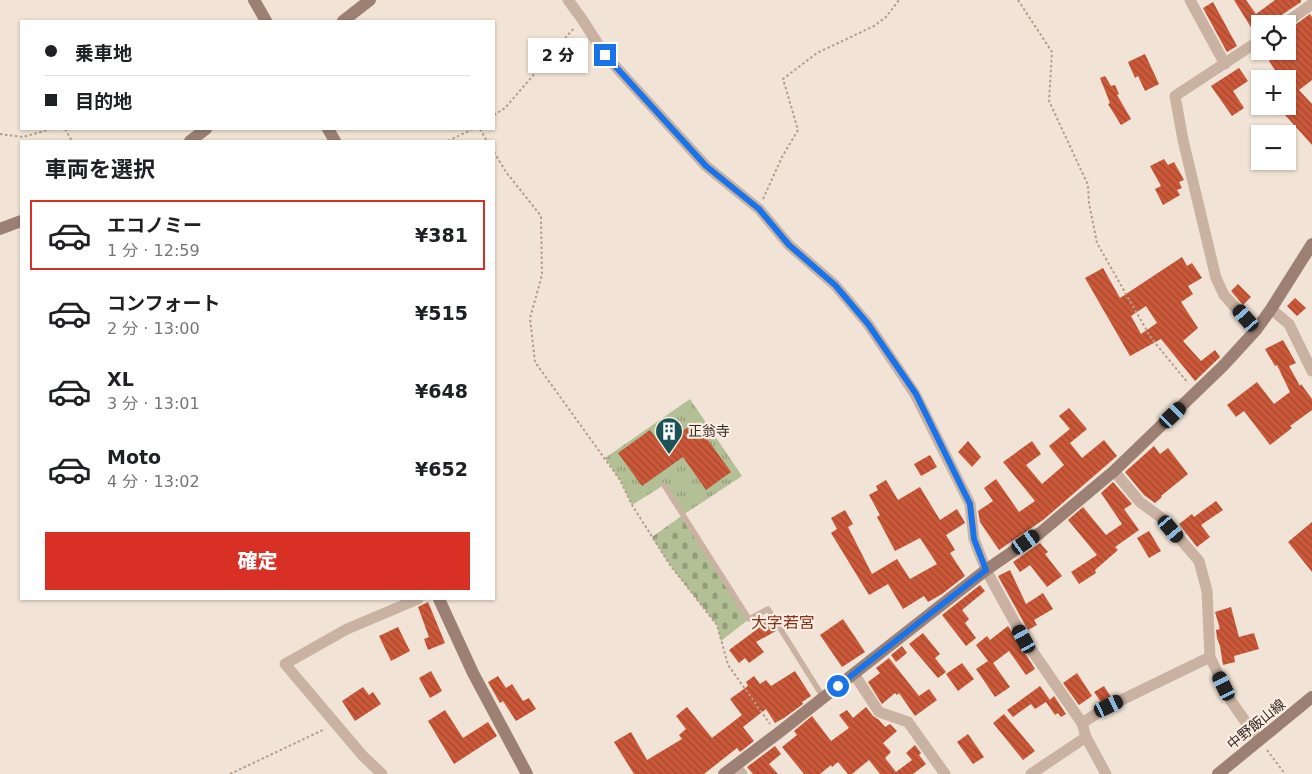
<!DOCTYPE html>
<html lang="ja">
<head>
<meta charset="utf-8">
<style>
  :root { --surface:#fff; --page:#f2f2f2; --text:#202124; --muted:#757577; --line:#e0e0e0; --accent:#d93025 }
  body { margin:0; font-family:"DejaVu Sans","Noto Sans JP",sans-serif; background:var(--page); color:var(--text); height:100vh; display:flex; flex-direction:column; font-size:19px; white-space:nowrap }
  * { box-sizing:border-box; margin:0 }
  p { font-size:16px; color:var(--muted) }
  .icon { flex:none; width:28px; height:28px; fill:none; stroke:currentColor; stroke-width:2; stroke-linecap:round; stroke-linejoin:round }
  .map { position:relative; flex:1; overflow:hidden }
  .drawer { position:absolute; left:20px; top:140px; width:475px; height:460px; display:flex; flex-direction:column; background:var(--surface); border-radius:0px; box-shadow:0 1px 4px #0004 }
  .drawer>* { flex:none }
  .banner { position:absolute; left:20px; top:20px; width:475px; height:110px; border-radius:0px; box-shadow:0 1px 4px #0004; display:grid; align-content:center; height:110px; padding:0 25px; background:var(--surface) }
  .fabs { position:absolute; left:1251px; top:15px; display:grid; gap:10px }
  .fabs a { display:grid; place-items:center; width:45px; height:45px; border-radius:0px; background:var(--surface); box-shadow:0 1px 4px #0004; font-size:25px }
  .end { position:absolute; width:22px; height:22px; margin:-11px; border:6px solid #1a73e8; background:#fff; box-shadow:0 0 0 2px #fff }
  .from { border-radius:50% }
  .bubble { position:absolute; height:35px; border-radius:0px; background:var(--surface); box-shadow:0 1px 4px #0004; font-size:16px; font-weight:800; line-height:35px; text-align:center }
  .car { position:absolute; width:15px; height:30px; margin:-15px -8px; border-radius:6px; box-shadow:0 0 4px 1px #0007; background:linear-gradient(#222 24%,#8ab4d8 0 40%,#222 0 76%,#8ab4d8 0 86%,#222 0) }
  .banner b { display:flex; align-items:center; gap:18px; height:48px; font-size:19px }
  .banner b+b { border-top:1px solid var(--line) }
  .banner i { width:12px; height:12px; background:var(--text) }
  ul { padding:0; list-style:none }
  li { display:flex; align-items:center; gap:15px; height:70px; margin:0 10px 8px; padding:0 15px; border:2px solid transparent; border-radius:0px }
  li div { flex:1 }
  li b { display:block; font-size:19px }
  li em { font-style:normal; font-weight:800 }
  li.active { border-color:var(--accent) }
  li>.icon { width:45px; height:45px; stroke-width:1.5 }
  h2 { padding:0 25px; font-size:22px; line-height:60px }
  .button { display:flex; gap:10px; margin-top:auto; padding:10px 25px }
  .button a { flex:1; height:58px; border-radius:0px; background:var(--accent); color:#fff; font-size:20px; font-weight:800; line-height:58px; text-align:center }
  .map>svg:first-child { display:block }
  .cemetery { fill:url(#cemetery-stones) }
  .park { fill:url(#park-tufts) }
  .building { fill:url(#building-back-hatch); fill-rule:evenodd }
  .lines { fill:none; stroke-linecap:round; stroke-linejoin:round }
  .path { stroke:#b59c8b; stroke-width:2; stroke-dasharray:2.5 2.5; stroke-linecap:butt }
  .lane { stroke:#c9b2a1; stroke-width:5.5 }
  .street { stroke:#c9b2a1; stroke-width:11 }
  .secondary { stroke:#9c8073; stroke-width:12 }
  .route { stroke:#1a73e8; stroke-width:6 }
  .labels { text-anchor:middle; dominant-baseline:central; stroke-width:4.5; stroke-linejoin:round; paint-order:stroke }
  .poi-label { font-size:14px; fill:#332824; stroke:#f9ede1; text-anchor:start }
  .street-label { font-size:14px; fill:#332824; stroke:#f9ede1 }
  .quarter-label { font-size:16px; fill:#84301b; stroke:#f9ede1 }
</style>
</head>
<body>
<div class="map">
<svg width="1312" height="774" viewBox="0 0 1312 774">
  <defs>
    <pattern id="cemetery-stones" width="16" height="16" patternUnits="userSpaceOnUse" patternTransform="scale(1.25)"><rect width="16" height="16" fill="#b3c095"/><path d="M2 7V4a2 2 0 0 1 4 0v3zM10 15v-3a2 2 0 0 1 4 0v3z" fill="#929c79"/></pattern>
    <pattern id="park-tufts" width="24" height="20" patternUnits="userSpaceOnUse" patternTransform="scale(1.25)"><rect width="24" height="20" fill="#b3c095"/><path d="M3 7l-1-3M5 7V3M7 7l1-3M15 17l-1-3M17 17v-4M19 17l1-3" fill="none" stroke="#929c79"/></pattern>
    <pattern id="building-back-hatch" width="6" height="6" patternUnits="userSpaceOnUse" patternTransform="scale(1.25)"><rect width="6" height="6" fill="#ca5839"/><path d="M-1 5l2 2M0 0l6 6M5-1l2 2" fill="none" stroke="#a54930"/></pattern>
  </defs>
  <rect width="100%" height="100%" fill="#f1e3d5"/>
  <path class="cemetery" d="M683,515l66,104 -28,22 -4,-16 -47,-60 -18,-28z"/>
  <path class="park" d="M690,399l52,77 -59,39 -19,-30 -32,20 -12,-25 -15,-22z"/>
  <path class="building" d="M1234,0h12l10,14 19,-14h26v2l-27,18 -4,-4 -18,13z
    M1213,2l24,44 -10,6 -24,-44z
    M1310,14l2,3v63l-13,10 13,14v41l-35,-39h11v-27h-7l-12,-18 14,-10h5v-21z
    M1145,54l14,30 -14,7 -7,-15 -3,2 -7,-16z
    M1239,68l9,13 -15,10 11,17 -12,8 -21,-30z
    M1105,76l6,10 4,-1 4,9 -2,1 14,24 -10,6 -13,-21 2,-1 -10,-25z
    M1164,159l4,6 6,-3 10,18 -5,2 3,6 -5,2 3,5 -17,10 -8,-16 6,-3 -11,-20z
    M1182,257l5,9 5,-3 10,15 -14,8 5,8 -12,8 17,26 -15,13 18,20 14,-11 5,7 -25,24 -34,-42 -31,17 -45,-78 18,-10 17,30zM1146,306l11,17 -16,11 -10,-18z
    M1238,284l13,13 -8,8 -12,-14z
    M1295,298l11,10 -9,8 -10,-10z
    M1283,340l13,23 -7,3 11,20 1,-2 11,15v11l-22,16 2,2 -22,17 -26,-34 -8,6 -9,-12 30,-23 17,22 16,-12 -13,-27 -2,1 -10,-17z
    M1069,408l18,21 -17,14 12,15 22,-18 13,16 -74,64 -44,30 -19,-28 -2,-11 15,-10 -9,-13 12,-9 23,33 16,-11 -32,-39 29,-21 9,13 -15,11 16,19 22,-19 -15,-19 21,-17 -11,-13z
    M695,422l36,50 -25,18 -23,-33 -41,29 -24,-33 32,-23 12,16z
    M968,441l13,16 -9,10 -14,-15z
    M1154,446l6,8 8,-6 20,26 -27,22 1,1 -7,6 -11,-8 -19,-23z
    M930,455l7,12 -16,9 -7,-12z
    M886,480l12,20 22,-13 20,33 17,-11 7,12 1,2 -19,12 9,15 -5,3 15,23 -23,18 -14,8 -4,-6 -21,13 -15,-25 -19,11 -38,-62 6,-4 -6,-11 14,-8 8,14 -5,3 24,47 25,-15 13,20 27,-15 -17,-26 -25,13 -18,-34 3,-2 -11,-20 9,-5 -2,-4z
    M1113,482l19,22 -8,5 15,21 -24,17 3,3 -23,20 1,3 -17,11 -8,-12 26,-17 -29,-35 15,-13 23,28 16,-11 -21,-31z
    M1216,501l7,9 -22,15 9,12 -13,10 -18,-23 13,-10 2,3z
    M1312,522v50l-24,-30z
    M1149,531l12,20 -12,7 -12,-20z
    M1040,543l8,9 -3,2 17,22 -15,11 -17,-22 -10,7 -7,-10z
    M1010,570l16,34 17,-11 10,16 -19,11 3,5 -9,5 -30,-54z
    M980,585l5,6 -23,19 7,9 -4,4 11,15 -10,8 -24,-31z
    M428,602l17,41 -17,7 -4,-11 5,-2 -11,-30z
    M1231,607l8,30 15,-4 5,16 -25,7 1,6 -12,3 -3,-19 -3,-8 -1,-8 4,-1 -5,-17z
    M768,618l8,13 -20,11 8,10 -15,11 -4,-5 -6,5 -10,-13 31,-23 -2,-3z
    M843,619l22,33 -23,15 -22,-32z
    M1008,626l27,43 -9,6 -17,-24 -16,12 17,24 -15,10 -19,-28 12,-8 -12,-16 11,-9 3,4z
    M398,627l12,24 -19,10 -12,-25z
    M923,633l17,21 -5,4 11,14 -8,6 -29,-34z
    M902,646l5,7 -11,9 -5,-7z
    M889,658l30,38 10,-7 8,11 -22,16 -16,-23 -2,2 -2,-2 -13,11 -14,-22 12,-9 -4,-5z
    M962,663l12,16 -16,12 -12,-17z
    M431,671l11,20 -12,7 -11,-20z
    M795,671l16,25 -9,6 1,2 -19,14 -9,5 -9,-14 -23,18 11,14 -14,11 -3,-4 -33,26h-70l-20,-32 17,-10 16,28 35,-21 -3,-4 7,-6 -10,-13 11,-9 25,31 30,-23 -12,-16 18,-13 -2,-4 8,-6 6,8 6,-4 5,6z
    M1077,673l15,23 -13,9 -16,-22z
    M498,676l8,12 6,-4 11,17 6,-3 7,11 -20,12 -13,-20 -3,2 -12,-21z
    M1040,686l10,14 4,-4 12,18 -5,3 -3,-4 -3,2 -9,-13 -11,7 -4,-5 -18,13 -6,-7z
    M1104,686l7,11 -10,5 -7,-10z
    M363,687l6,8 4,-3 8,12 -26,17 -13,-20z
    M866,707l7,9 6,4 6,7 5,-3 7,7 -14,12 8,9 -6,6 11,14 16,-12 -6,-7 9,-8 6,8 -2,2 7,9 -13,10h-33l-11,-14 -17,14h-4l-10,-12 -6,5 -1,-2 -11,9h-16l-22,-27 15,-12 -3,-4 18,-15 19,25 18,-13 -10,-13 8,-5 6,8z
    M445,710l18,28 25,-16 9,14 -43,28 -26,-43z
    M1004,714l31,37 -12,9 -30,-37z
    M968,734l16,23 -11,7 -16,-22z
    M775,746l6,8 -12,10 9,10h-25l-6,-7z"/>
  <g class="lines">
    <path class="path" d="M1018,0l34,52 -3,49 39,84 1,18 8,40 54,95 37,45
      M494,115l11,-7 69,-80
      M65,129l7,12
      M480,129l7,12
      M0,134l23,3 28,-8
      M448,141l25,-12
      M494,152l12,20 35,44 1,59 -12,43 5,44 85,118 12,25 38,60 47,60 11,40 42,59
      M763,199l19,-42 16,-27 -15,-51 34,-26 57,-27 12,-9 13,-17
      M1267,750l18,24
      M230,774l95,-45"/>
    <path class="lane" d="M664,485l85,134 19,-10 55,88"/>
    <path class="street" d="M568,0l14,19 23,36 101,111 53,43 30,36 46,40 33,39 47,70 55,110 4,35 12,31 38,69 58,84 4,14 20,37
      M1190,0l35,64
      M1284,24l28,-20
      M1271,309l18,15 23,47
      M1256,330l-32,-35 -8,-17 -33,-138 -8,-44 85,-56
      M1114,471l26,31 23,17 36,42 8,30 3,66 21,44 28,40
      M854,674l25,38 29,10 37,52
      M1082,723l27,-17 101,-49
      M734,766l8,8
      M382,774l-19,-18 -78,-92 62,-35 71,-30
      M1031,774l55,-37"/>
    <path class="secondary" d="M254,0l12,21
      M343,21l27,-21
      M328,129l7,12
      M190,141l16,-12
      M0,229l21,-8
      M439,599l34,74 54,101
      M724,774l53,-40 209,-164 54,-37 74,-62 109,-105 33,-36 15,-21 41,-65
      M1218,774l94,-77"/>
  </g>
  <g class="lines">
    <path class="route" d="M605,55l101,111 53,43 30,36 46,40 33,39 48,70 54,110 4,35 12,31 -148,116"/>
  </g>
  <defs>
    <g id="building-pin" transform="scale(1.4375)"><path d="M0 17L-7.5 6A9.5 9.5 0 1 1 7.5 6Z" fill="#195355" stroke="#f9ede1"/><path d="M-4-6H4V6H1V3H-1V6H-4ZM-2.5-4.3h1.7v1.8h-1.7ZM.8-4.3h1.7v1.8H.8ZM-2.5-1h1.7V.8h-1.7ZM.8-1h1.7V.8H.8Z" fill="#fff"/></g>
  </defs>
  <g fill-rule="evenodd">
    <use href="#building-pin" x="669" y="431"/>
  </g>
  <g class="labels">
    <g class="poi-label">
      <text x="688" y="431">正翁寺</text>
    </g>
    <g class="street-label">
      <text transform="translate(1256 724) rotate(-39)">中野飯山線</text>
    </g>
    <g class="quarter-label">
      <text x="783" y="622">大字若宮</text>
    </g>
  </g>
</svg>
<div class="fabs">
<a><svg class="icon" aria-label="locate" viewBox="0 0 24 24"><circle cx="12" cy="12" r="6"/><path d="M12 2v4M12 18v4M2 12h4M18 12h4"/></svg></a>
<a>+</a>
<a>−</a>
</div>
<i class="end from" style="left:838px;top:686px"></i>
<i class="end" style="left:605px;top:55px"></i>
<div class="bubble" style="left:528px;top:38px;width:60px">2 分</div>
<i class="car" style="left:1246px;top:318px;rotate:319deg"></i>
<i class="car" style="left:1173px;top:415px;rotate:46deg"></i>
<i class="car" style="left:1171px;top:529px;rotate:140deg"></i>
<i class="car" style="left:1026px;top:542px;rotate:55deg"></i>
<i class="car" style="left:1024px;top:639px;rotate:331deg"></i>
<i class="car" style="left:1224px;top:686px;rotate:334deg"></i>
<i class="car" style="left:1109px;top:706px;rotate:64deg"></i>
<div class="banner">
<b><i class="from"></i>乗車地</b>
<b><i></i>目的地</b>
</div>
<section class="drawer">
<h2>車両を選択</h2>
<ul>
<li class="active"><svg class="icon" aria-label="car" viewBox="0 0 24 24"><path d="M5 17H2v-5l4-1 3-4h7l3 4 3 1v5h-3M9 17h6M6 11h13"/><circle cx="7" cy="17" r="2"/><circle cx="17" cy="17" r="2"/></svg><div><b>エコノミー</b><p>1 分 · 12:59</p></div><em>¥381</em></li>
<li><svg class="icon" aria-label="car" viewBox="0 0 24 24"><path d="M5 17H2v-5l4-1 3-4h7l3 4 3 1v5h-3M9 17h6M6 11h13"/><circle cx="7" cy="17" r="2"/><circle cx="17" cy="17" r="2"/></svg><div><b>コンフォート</b><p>2 分 · 13:00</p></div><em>¥515</em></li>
<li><svg class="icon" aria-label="car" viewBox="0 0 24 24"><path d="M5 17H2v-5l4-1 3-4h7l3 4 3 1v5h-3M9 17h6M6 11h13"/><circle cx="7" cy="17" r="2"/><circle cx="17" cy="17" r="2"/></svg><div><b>XL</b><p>3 分 · 13:01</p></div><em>¥648</em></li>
<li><svg class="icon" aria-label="car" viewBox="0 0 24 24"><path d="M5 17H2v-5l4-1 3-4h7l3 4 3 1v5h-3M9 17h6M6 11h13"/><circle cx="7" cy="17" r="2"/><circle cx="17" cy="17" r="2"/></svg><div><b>Moto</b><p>4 分 · 13:02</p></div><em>¥652</em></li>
</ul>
<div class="button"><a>確定</a></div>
</section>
</div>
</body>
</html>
